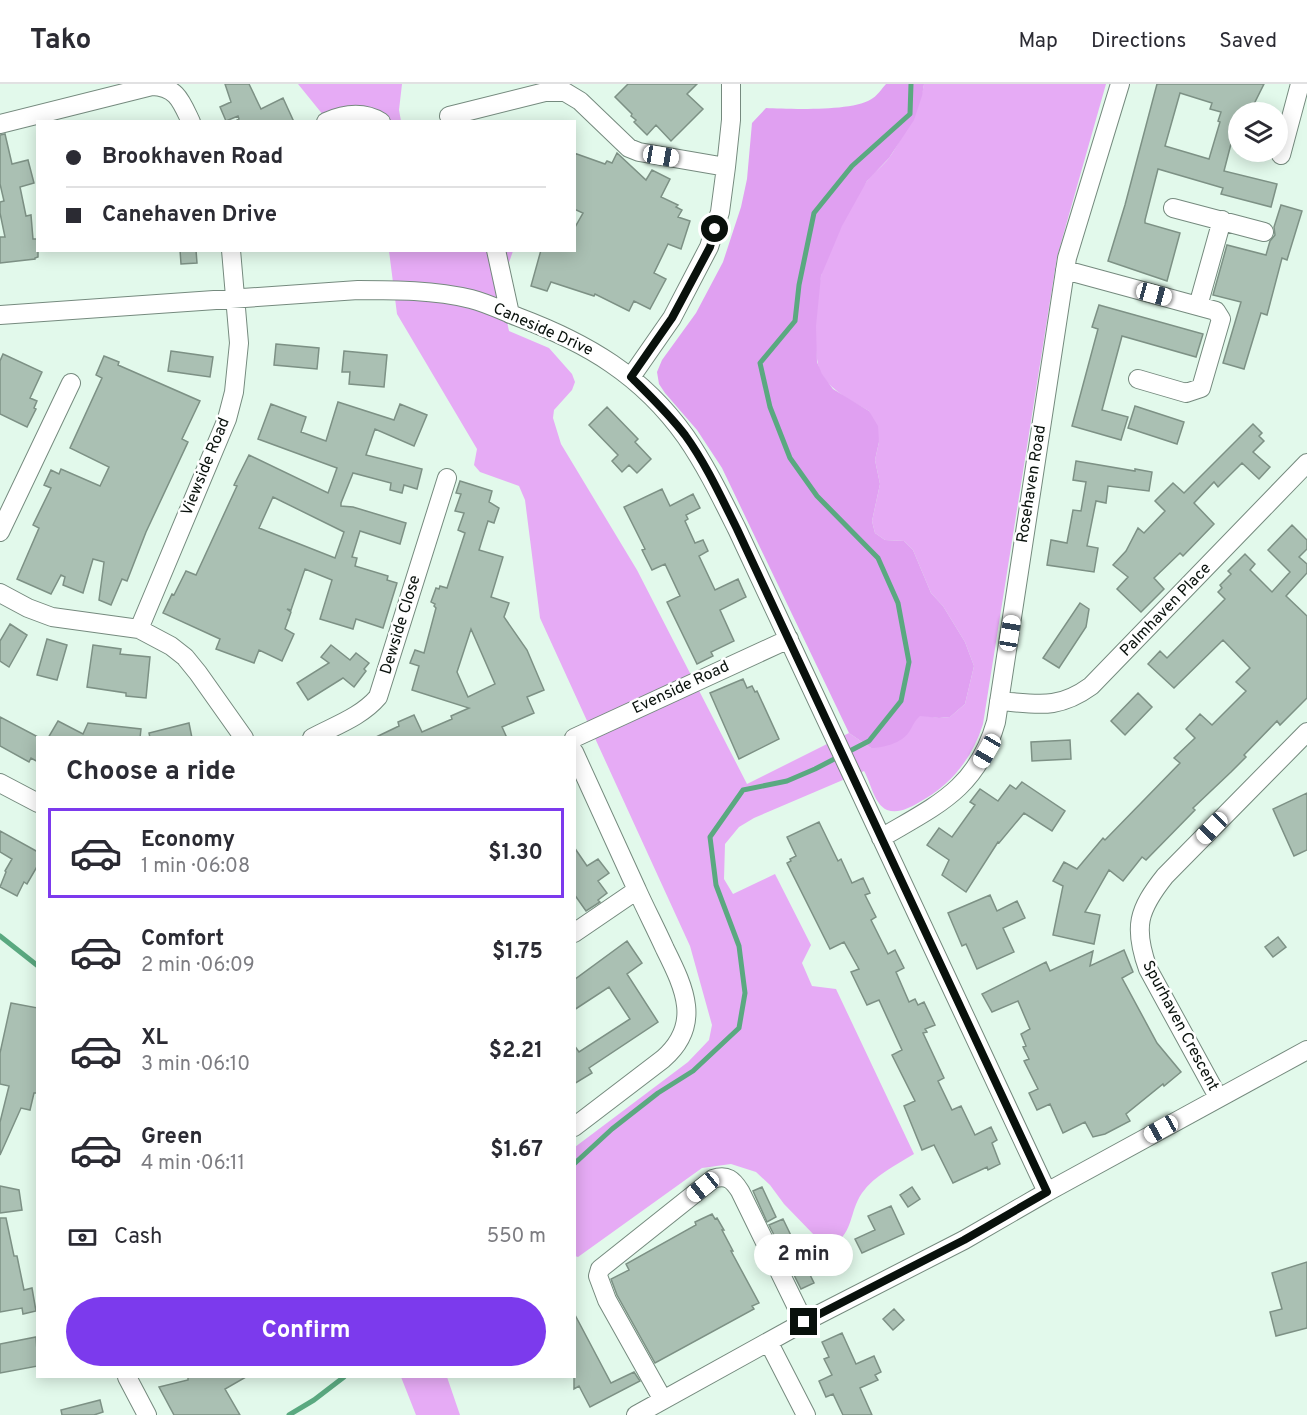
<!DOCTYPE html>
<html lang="en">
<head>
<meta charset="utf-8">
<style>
  :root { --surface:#fff; --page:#f7f7f7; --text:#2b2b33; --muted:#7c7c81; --line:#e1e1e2; --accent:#7c3aed }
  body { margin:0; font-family:Overpass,sans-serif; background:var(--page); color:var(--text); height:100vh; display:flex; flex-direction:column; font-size:22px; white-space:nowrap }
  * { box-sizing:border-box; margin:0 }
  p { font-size:20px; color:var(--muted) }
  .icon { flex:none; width:33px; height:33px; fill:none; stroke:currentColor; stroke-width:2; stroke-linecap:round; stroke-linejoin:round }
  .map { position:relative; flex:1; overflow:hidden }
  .details { position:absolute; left:36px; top:652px; width:540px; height:642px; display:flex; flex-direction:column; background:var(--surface); border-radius:0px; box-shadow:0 3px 15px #0003 }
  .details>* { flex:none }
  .hud { position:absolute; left:36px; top:36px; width:540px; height:132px; border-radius:0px; box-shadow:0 3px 15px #0003; display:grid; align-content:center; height:132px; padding:0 30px; background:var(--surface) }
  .fabs { position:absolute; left:1228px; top:18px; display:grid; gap:12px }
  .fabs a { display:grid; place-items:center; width:60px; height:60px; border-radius:50%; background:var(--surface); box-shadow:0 3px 15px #0003; font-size:30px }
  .end { position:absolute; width:27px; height:27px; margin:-14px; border:8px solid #09110c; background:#fff; box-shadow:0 0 0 3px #fff }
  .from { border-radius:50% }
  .bubble { position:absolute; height:42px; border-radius:21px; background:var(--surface); box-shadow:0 3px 15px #0003; font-size:20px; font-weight:700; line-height:42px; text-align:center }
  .car { position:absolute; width:18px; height:36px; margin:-18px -9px; border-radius:8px; box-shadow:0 0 4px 2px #0007; background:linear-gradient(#fff 24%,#345 0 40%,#fff 0 76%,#345 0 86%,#fff 0) }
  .hud b { display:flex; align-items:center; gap:21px; height:57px; font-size:22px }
  .hud b+b { border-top:2px solid var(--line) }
  .hud i { width:15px; height:15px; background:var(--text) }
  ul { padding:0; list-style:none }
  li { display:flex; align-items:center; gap:18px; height:90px; margin:0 12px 9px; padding:0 18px; border:3px solid transparent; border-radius:0px }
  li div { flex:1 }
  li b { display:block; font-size:22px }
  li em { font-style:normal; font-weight:700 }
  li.current { border-color:var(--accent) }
  li>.icon { width:54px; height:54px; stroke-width:1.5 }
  h2 { padding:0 30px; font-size:27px; line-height:72px }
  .pay { display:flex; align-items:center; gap:15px; height:66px; padding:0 30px; font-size:22px }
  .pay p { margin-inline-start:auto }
  .action { display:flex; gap:12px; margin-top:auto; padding:12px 30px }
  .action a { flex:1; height:69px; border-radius:36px; background:var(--accent); color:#fff; font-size:24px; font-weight:700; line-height:69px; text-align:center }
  header { display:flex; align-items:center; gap:36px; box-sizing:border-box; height:84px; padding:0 30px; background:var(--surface); border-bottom:2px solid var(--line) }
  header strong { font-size:28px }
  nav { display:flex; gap:33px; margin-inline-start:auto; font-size:21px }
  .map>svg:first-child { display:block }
  .green { fill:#e6abf5 }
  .forest { fill:#e0a0f1 }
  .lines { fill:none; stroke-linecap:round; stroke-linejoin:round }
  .stream { stroke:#5aa980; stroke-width:5 }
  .building { fill:#aac0b3; stroke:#7d9185; stroke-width:1.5; fill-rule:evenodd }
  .minor-casing { stroke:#758a7e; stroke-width:20 }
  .minor { stroke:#fff; stroke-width:18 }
  .route { stroke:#09110c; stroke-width:8 }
  .labels { text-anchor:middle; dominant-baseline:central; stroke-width:5; stroke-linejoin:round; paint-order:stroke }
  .street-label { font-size:16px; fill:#09110c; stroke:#fff }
</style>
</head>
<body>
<header>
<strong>Tako</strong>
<nav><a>Map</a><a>Directions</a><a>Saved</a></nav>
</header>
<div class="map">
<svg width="1307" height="1331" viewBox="0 0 1307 1331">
  <rect width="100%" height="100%" fill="#e2f9eb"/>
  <path class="green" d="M298,0h104l-3,26 2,11h-73z
    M924,0h182l-49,173 -74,467c-11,35 -32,61 -65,79 -9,5 -20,11 -31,7 -13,-6 -16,-27 -23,-39l-110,47 -15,9 -14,17 -1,35 9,15 42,-20 36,71 -9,18 10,23 24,3 78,165c-18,11 -39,21 -52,39 -13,19 -8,39 -29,52l-17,-8 -32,-33 -14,-19 -14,-13 -25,-8 -29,4 -124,89 -3,-1v-109l113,-85 21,-22 3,-15 -22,-79 -150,-328 -15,-118 -6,-14 -39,-14 -6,-7 3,-16 -80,-135 -8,-63h124l-13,38 9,42 40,17 23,26 3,8 -3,8 -18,20 -1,8 8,26 76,126 110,214 102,-51 22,15 38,-17 2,-7 9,-9 19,3 11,-1 15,-13 9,-38 -9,-24 -22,-36 -12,-13 -18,-43 -9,-9 -19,-1 -10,-7 -3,-12 8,-37 -5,-24 4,-18 -10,-31c-17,-10 -36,-19 -47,-36 -11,-18 -6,-78 -1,-99 6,-23 32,-76 46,-95 6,-8 16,-15 22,-23 11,-15 33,-57 35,-74z
    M401,1293h46l13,38h-44z"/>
  <path class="forest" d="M886,0h38l-2,12 -8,24 -25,38 -22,23 -25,45 -21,50 -5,50 1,36 5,12 11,15 36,22 9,15 1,16 -4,18 5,24 -8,37 3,12 10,7 19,1 9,9 18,43 12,13 22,36 9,24 -9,38 -15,13 -11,1 -19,-2c-6,5 -7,10 -11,16 -7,11 -26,16 -38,16l-22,-15 -127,-265 -25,-38 -32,-37 -6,-9 -2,-12 5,-12 34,-47 27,-51 18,-55 6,-28 5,-56 14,-15c22,1 90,4 107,-10 5,-3 9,-10 13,-14z"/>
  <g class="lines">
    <path class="stream" d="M0,852l38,30
      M574,1080l38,-35 46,-36 35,-22 46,-43 6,-35 -6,-47 -23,-61 -6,-48 33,-47 44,-9 28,-12 54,-28 32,-40 8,-39 -11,-59 -20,-45 -61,-62 -27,-38 -20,-51 -10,-44 35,-42 4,-36 15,-72 38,-47 58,-52 1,-30
      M289,1331l25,-15 30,-23"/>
  </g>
  <path class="building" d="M225,0h24l12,25 22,-11 11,24h-60l5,-3 -1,-3 -12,5 -6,-14 11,-5z
    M628,0h69l-10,10 16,15 -32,32 -15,-16 -9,10 -13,-13 2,-2 -5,-4 1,-2 -17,-17z
    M1157,0h107l-14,28h-11v30l-7,-2 -8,31 53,13 -6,23 -50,-13 2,-6 -65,-19 -13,51v3l35,10 -13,48 -59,-20 17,-56zM1180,9l32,10 -2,6 11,3 -3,9 2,1 -11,37 -44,-13z
    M5,50l7,30 16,-4 6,23 -14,4 6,29 5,-1 2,24h5v18l-3,1v1l-35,4v-26h5l-5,-24v-11l4,-1 -4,-17v-49z
    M574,69l31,11 2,-3 5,2 5,-10 29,27 6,-10 18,9 -9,18 17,8 -2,2 6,3 -4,7 12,4 -9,28 -13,-5 -14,29 12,6 -16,30 -16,-8 -5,10 -34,-17 -1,2 -43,-14 -4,9 -16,-5 10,-36h33v-21l9,-16 -9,-4z
    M1281,121l21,6 -15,49 -5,-2 -15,57 -6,-2 -17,56 -21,-6 18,-61 -28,-7 14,-50 39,10 4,-14 5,-6 -1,-8z
    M180,166h16l1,13 -16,1z
    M1099,221l104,29 -7,23 -74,-21 -20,74 26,7 -7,23 -49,-14 26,-97 -6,-2z
    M276,260l43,4 -2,21 -43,-4z
    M171,267l42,6 -3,20 -42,-6z
    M344,267l43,4 -3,32 -35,-3 1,-12h-8z
    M3,270l39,18 -12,26 7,3 -3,7 2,1 -9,18 -27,-13v-53z
    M104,272l15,6 -1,3 82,36 -18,38 6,3 -42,90 -19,49 -5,-2 -11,26 -12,-5 5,-38 -11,-3 -10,34 -20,-8 2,-8 -4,-2 -10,19 -34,-15 22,-51 -6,-3 18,-37 -7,-3 7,-15 8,4 2,-5 39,17 9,-19 -39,-19 32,-70 -6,-3z
    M338,318l56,18 6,-16 27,11 -13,31 -39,-17 -9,26 56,14 -5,20 -13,-4 -2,8 -12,-3 1,-7 -38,-10 -12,30v3l12,1 53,16 -6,21 -40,-13 -8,26 5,1 -2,8 33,10 -1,4 10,3 -14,45 -27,-9 -3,10 -33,-10 12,-39 -27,-11 -14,41 -4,-1 4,3 -6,17 9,5 -12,27 -23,-11 -5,13 -38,-14 4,-10 -57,-26 9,-19 2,1 12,-24 10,4 41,-89 -3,-1 15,-30 79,38 9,-25 -79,-29 13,-35 35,13 -5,15 25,9zM273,413l71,35 -9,26 -76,-30z
    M1135,322l49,16 -7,22 -49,-16z
    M607,323l31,32 -3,3 16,17 -14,14 -8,-8 -7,7 -10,-11 6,-6 -29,-30z
    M1253,340l9,9 -3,3 5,5 -11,11 17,15 -11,12 -17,-16 -24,24 -4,-5 -20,21 20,21 -31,32 -3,-3 -26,25 10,11 -23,23 -24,-23 11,-12 -15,-12 13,-14 12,-23 6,5 21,-22 -10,-10 18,-18 11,10z
    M1076,377l59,10v-2l17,3 -3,19 -41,-5 -2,17 -10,-2 -9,45 11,2 -4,24 -47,-7 4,-25 16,3 6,-33 8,1 5,-29 -13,-2z
    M460,397l32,10 -3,11 10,6 -5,15 -6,-2 -9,29 24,7 -12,40 18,6 -5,14 23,33 17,40 -17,7 7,16 -32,14 5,11h-133l25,-12 -1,-4 16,-7 8,17 30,-13 -1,-3 18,-8 -57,-18 7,-24 -9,-3 5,-13 9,3 12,-45 -2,-2 1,-2 -4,-2 5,-14 3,1 1,-3 7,2 18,-55 -7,-3 6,-17 -9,-2 6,-17 -5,-1zM471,545l24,55 -27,13 -11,-25z
    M662,405l8,17 23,-12 7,14 -14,7 2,4 -3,2 10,22 8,-3 5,11 -9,5 16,34 23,-11 8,18 -26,13 14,31 -23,11 2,4 -16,8 -30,-62 13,-6 -15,-32 -13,6 -10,-20 3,-1 -21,-42z
    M1292,441l15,15v9l-8,8 8,7v9l-21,23 21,20v82l-27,27 -3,-4 -33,34 2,2 -15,15 -38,36 2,2 -49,50 -4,-3 -19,24 -14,-11 -24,42 15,3 -6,29 -41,-9 10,-49 -10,-5 11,-19 13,7 26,-31 2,2 75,-77 -6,-5 21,-20 -9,-9 14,-15 12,11 34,-34 -10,-9 14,-14 -27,-28 -49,48 -26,-24 12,-13 7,7 58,-59 -7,-7 4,-4 -2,-3 11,-11 -3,-3 17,-17 10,10 -5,6 22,22 18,-20 -22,-22z
    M1080,519l9,6 -3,18 -27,41 -16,-10z
    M10,540l17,11 -18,32 -9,-6v-20z
    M47,555l20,6 -10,35 -20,-5z
    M93,561l28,4 -1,5 30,3 -4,41 -20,-2v-3l-39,-6z
    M331,561l19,15 6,-7 13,10 -5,6 2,2 -12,16 -11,-9 -35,22 -11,-17 32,-20 -8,-6z
    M743,595l4,9 5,-2 3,6 2,-1 22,48 -40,20 -29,-66z
    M1138,609l14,14 -27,28 -14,-14z
    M0,633l38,20v25l-7,-4 -2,4 -29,-16z
    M58,637l25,13 5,-11 53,6 -1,9h-92z
    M189,639l3,15h-42l-1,-5z
    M1070,656l1,19 -39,2 -1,-19z
    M1022,698l43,29 -13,20 -28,-18 -25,30 -1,-1 -32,50 -24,-17 7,-15 -22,-15 12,-17 13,9 23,-32 -5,-3 10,-13 18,12 12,-16 6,4z
    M1307,709v57l-13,6 -21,-47z
    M819,738l19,39 3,-2 11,24 11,-5 7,15 -5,2 11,22 -5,3 17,34 7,-4 9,18 -8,4 13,30 6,-3 3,6 6,-3 11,23 -10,4 2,3 -4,1 21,45 -6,3 14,29 9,-4 14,29 16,-8 6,13 -5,3 8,21 -12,6 -1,-3 -34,16 -19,-38 -12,5 -18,-44 11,-5 -23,-46 10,-5 -23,-50 -12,5 -16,-33 8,-3 -15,-27 -14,7 -43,-86 4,-2 -1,-2 6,-3 -9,-19z
    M0,747l38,21v13l-11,19 -3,-2 -7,14 -17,-9 6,-15 -1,-1 7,-12 -12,-7z
    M574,763l13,19 11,-7 11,14 -11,8 9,12 -9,7 2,2 -14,9 -12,-17z
    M990,811l7,16 20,-10 8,17 -22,10 11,24 -37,17 -11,-25 -4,2 -14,-33z
    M1278,853l8,10 -13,10 -8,-10z
    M627,857l15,22 -15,11 31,48 -69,46 3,5 -18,11v-39l5,7 51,-33 -21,-32 -35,23v-30z
    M1124,866l9,22 -11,6 35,65 24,29 -17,14 -1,-2 -37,30 4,7 -25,13 -12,3 -8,-15 -22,11 -13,-29 -13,6 -8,-17 9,-4 -14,-28 5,-2 -6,-12 3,-1 -5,-12 9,-5 -12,-28 -26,11 -10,-18 64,-32 4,9 43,-20 -3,15z
    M11,919l27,5v85h-4l-4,17 -9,-2 -21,47v-33l9,-36 -9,-2v-31z
    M0,1102l19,4 3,20 -22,3z
    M762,1103l14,30 -9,5 -14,-31z
    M912,1103l8,12 -12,8 -8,-12z
    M891,1122l13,28 -42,19 -7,-14 20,-9 -7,-14z
    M712,1130l3,5 2,-1 7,12h-2l11,21h-2l28,52 -7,3 2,3 -99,54 -38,-68 -6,-16 18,-9 -3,-6 70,-39 -1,-3z
    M0,1134h6l8,38h3l7,34 8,-2 4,23 -13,3 -1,-6 -22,4z
    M783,1135l31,64 -13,6 -32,-64z
    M1307,1178v66l-31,8 -6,-24 12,-3 -10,-36z
    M894,1225l10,11 -11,10 -10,-11z
    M574,1229l37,70 23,-11 6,9 -50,26 -11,-21 -5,3z
    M842,1249l14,31 18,-8 7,16 -6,3 3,5 -18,8 12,27h-29l-10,-21 -7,3 -7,-16 13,-6 -8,-16 5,-2 -7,-15z
    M36,1253l2,29 -38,7v-29z
    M188,1293h58l-21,12 15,26h-66l-15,-28 29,-7z
    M100,1316l3,12 -9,3h-32l-1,-5z"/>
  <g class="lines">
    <g class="minor-casing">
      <path id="minor" d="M449,32l96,-24h20l15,9 49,47 10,4 87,15
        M326,38c18,-8 37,-11 55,0
        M0,40l152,-38c25,1 29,15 39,36
        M1281,71l19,-71
        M1173,124l91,24
        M496,166l14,64
        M1065,186l151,41 5,8 -20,69 -15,5 -48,-14
        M1198,222l24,-86
        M0,231l358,-25c37,0 76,0 113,9 16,4 32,12 47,18 69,26 124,58 168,120 20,29 35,60 51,92l310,663
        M631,293l41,-59 37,-71 11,-35 6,-45 5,-47v-36
        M0,448l71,-149
        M0,509l28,15 24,9 87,12 32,17 14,11 13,16 46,65
        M139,545l88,-210 7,-27 5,-49 -8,-93
        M999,617c39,3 59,9 92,-15l216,-223
        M312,654c22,-12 49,-21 66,-41l69,-219
        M574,654l215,-99
        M574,668l63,138 -63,43
        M0,699l38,20
        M881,754c56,-33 96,-49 115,-116l71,-464 53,-174
        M1218,1013l-70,-128c-15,-42 -10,-59 17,-93l142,-144
        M574,1043l89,-68c39,-34 22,-70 2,-110 -9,-20 -19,-39 -28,-59
        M769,1259l37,72
        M127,1293l20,38
        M663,1316l-56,-100 -9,-24 2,-7 113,-90c14,-5 20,1 27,12l64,131
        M636,1331l168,-93 160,-82 83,-48 260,-142"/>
    </g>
    <use href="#minor" class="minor"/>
  </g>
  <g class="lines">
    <path class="route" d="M715,145l-5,18 -38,71 -41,59c19,19 38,37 54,58 21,29 36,62 52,94l310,663 -83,48 -160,82"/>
  </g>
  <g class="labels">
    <g class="street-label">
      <text transform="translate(543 246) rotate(24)">Caneside Drive</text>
      <text transform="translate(206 383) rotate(-68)">Viewside Road</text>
      <text transform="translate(1032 400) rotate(-81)">Rosehaven Road</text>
      <text transform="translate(1166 526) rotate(-46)">Palmhaven Place</text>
      <text transform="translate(401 541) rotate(-73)">Dewside Close</text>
      <text transform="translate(681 604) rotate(-25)">Evenside Road</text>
      <text transform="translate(1180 942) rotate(62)">Spurhaven Crescent</text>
    </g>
  </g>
</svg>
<div class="fabs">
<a><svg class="icon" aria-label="layers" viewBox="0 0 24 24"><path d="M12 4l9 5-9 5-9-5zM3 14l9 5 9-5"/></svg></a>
</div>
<i class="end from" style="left:715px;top:145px"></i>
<i class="end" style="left:804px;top:1238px"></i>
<div class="bubble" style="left:754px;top:1150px;width:99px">2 min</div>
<i class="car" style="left:661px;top:72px;rotate:100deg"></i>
<i class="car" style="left:1154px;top:210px;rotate:105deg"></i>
<i class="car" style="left:1010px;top:549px;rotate:9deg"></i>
<i class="car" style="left:987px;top:667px;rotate:210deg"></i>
<i class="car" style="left:1212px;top:744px;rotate:224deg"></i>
<i class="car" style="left:1161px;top:1045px;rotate:241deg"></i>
<i class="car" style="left:703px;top:1103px;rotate:231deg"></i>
<div class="hud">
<b><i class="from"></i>Brookhaven Road</b>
<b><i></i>Canehaven Drive</b>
</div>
<section class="details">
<h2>Choose a ride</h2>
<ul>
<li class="current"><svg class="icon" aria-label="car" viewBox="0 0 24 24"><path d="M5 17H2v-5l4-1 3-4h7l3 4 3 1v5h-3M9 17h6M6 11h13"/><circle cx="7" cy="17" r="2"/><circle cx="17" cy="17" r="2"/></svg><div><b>Economy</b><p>1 min · 06:08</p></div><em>$1.30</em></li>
<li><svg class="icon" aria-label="car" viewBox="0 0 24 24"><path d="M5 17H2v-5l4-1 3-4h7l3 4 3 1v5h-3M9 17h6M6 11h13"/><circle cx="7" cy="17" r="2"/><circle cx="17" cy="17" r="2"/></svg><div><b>Comfort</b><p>2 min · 06:09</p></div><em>$1.75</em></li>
<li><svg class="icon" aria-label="car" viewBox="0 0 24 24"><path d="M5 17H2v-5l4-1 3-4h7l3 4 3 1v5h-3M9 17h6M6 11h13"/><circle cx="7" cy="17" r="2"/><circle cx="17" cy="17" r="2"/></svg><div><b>XL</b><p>3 min · 06:10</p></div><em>$2.21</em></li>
<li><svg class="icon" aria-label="car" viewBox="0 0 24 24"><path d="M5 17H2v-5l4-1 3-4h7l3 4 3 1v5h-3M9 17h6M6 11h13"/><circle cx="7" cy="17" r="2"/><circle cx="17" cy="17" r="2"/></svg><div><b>Green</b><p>4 min · 06:11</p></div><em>$1.67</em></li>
</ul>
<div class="pay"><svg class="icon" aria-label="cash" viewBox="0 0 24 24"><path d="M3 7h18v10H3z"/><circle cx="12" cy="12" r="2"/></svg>Cash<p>550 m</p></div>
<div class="action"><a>Confirm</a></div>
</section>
</div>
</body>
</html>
